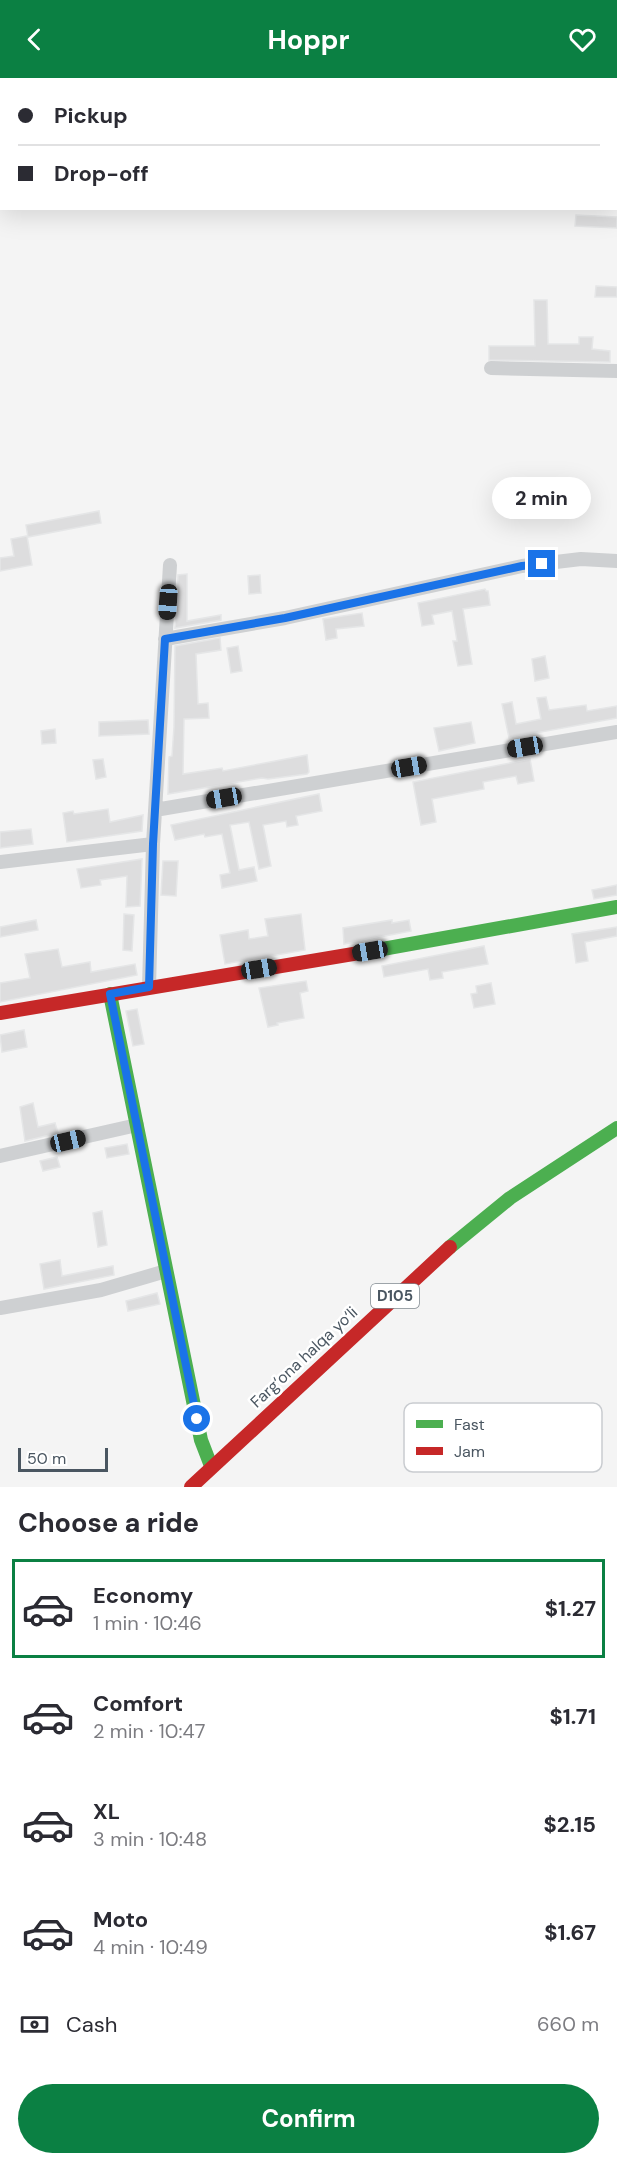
<!DOCTYPE html>
<html lang="en">
<head>
<meta charset="utf-8">
<style>
  :root { --surface:#fff; --page:#f7f7f7; --text:#2b2b33; --muted:#7c7c81; --line:#e1e1e2; --accent:#0b8043 }
  body { margin:0; font-family:"DM Sans",sans-serif; background:var(--page); color:var(--text); height:100vh; display:flex; flex-direction:column; font-size:22px; white-space:nowrap }
  * { box-sizing:border-box; margin:0 }
  p { font-size:20px; color:var(--muted) }
  .icon { flex:none; width:33px; height:33px; fill:none; stroke:currentColor; stroke-width:2; stroke-linecap:round; stroke-linejoin:round }
  .map { position:relative; height:1409px; overflow:hidden }
  .sheet { display:flex; flex-direction:column; background:var(--surface); flex:1 }
  .sheet>* { flex:none }
  .guide { position:absolute; left:0px; top:0px; width:618px; height:132px; box-shadow:0 6px 24px #0002; display:grid; align-content:center; height:132px; padding:0 18px; background:var(--surface) }
  .scale { position:absolute; left:18px; bottom:15px; width:90px; box-sizing:border-box; padding-left:6px; border:3px solid #4a5661; border-top:0; font-size:16px; line-height:21px; white-space:nowrap; color:#4a5661; -webkit-text-stroke:4px #fff; paint-order:stroke }
  .end { position:absolute; width:27px; height:27px; margin:-14px; border:8px solid #1a73e8; background:#fff; box-shadow:0 0 0 3px #fff }
  .from { border-radius:50% }
  .bubble { position:absolute; height:42px; border-radius:21px; background:var(--surface); box-shadow:0 6px 24px #0002; font-size:20px; font-weight:700; line-height:42px; text-align:center }
  .car { position:absolute; width:18px; height:36px; margin:-18px -9px; border-radius:8px; box-shadow:0 0 4px 2px #0007; background:linear-gradient(#222 24%,#8ab4d8 0 40%,#222 0 76%,#8ab4d8 0 86%,#222 0) }
  .guide b { display:flex; align-items:center; gap:21px; height:57px; font-size:22px }
  .guide b+b { border-top:2px solid var(--line) }
  .guide i { width:15px; height:15px; background:var(--text) }
  ul { padding:0; list-style:none }
  li { display:flex; align-items:center; gap:18px; height:99px; margin:0 12px 9px; padding:0 6px; border:3px solid transparent; border-radius:0px }
  li div { flex:1 }
  li b { display:block; font-size:22px }
  li em { font-style:normal; font-weight:700 }
  li.current { border-color:var(--accent) }
  li>.icon { width:54px; height:54px; stroke-width:1.5 }
  h2 { padding:0 18px; font-size:27px; line-height:72px }
  .pay { display:flex; align-items:center; gap:15px; height:66px; padding:0 18px; font-size:22px }
  .pay p { margin-inline-start:auto }
  .primary-button { display:flex; gap:12px; margin-top:auto; padding:12px 18px }
  .primary-button a { flex:1; height:69px; border-radius:36px; background:var(--accent); color:#fff; font-size:24px; font-weight:700; line-height:69px; text-align:center }
  header { display:flex; justify-content:space-between; align-items:center; height:78px; padding:0 18px; background:var(--accent); color:#fff; font-size:27px; font-weight:700 }
  .map>svg:first-child { display:block }
  .building { fill:#ddddde; stroke:#e5e6e7; stroke-width:1.5 }
  .lines { fill:none; stroke-linecap:round; stroke-linejoin:round }
  .street { stroke:#ced0d2; stroke-width:14 }
  .fast { stroke:#4caf50; stroke-width:14 }
  .jam { stroke:#c62828; stroke-width:14 }
  .route { stroke:#1a73e8; stroke-width:8 }
  .labels { text-anchor:middle; dominant-baseline:central; stroke-width:5; stroke-linejoin:round; paint-order:stroke }
  .shield { fill:#fff; stroke:#808990; stroke-width:1.5 }
  .shield-label { font-size:15px; font-weight:bold; fill:#4a5661 }
  .street-label { font-size:16px; fill:#4a5661; stroke:#fff }
  .key { fill:#fff; stroke:#c9ccd0; stroke-width:1.5 }
  .key-label { font-size:16px; fill:#4a5661 }
</style>
</head>
<body>
<header><svg class="icon" aria-label="back" viewBox="0 0 24 24"><path d="M15 5l-7 7 7 7"/></svg>Hoppr<svg class="icon" aria-label="heart" viewBox="0 0 24 24"><path d="M12 20l-8-8c-3-5 5-10 8-4 3-6 11-1 8 4z"/></svg></header>
<div class="map">
<svg width="617" height="1409" viewBox="0 0 617 1409">
  <rect width="100%" height="100%" fill="#f4f4f4"/>
  <path class="building" d="M576,137l41,2v11l-42,-2z
    M596,208l21,1v10h-22z
    M534,222h13l1,44h31v-7h14l-1,12 18,2v11l-121,-2v-14h46z
    M99,433l2,12 -73,14 -2,-12z
    M27,458l5,29 -32,6v-13l14,-2 -3,-17z
    M187,496v47l34,-6v5l-46,8 3,-53z
    M260,497l1,18 -12,1 -1,-18z
    M485,511l1,2h2l2,14 -27,4 9,55 -14,2 -5,-25h4l-5,-30 -20,4 2,9 -12,2 -4,-23z
    M362,535l2,13 -28,3 1,9 -11,2 -3,-21z
    M220,560l1,12 -25,4 2,50 10,-1 1,15 -25,1 -1,55 39,-6 1,3 84,-16 2,17 -2,2 -39,5 -6,-1 -94,16 1,-37 3,-1 2,-29 1,-81z
    M238,568l4,25 -11,2 -4,-25z
    M545,578l4,22 -14,3 -3,-22z
    M546,619l3,13 37,-5 1,6 30,-5v12l-108,20 -7,-34 10,-2 4,22 25,-5 -4,-21z
    M148,642l1,14 -50,2v-14z
    M471,644l4,21 -36,8 -5,-23z
    M55,651l1,14 -14,1 -1,-13z
    M103,681l3,18 -10,2 -3,-19z
    M530,681l4,22 -16,3 -2,-8 -33,6 1,7 -52,10 4,23 -15,3 -8,-43z
    M319,716l3,17 -26,5 2,9 -11,2 -1,-6 -23,4 8,41 -12,3 -10,-47 -19,3 9,45 15,-3 3,14 -35,7 -2,-13 10,-2 -8,-39 -17,3 -1,-3 -29,6 -4,-15z
    M108,731l2,13 33,-7 -1,16 -75,11 -4,-29 10,-2 1,3z
    M31,751l2,15 -33,4v-16z
    M142,781l-2,47 -14,1 1,-31 -27,4 1,5 -20,3 -4,-19z
    M163,783h15l-2,35 -15,-1z
    M617,807v10l-23,4 -2,-9z
    M124,836l10,1 -2,36 -9,-1z
    M301,836l4,36 -80,14 -5,-29 28,-5 1,9 19,-3 -3,-17z
    M36,842l2,10 -38,7v-10z
    M392,842v3l17,-3 2,11 -67,13 -1,-16z
    M617,849v9l-32,6 3,19 -12,2 -4,-29z
    M484,868l4,18 -46,8 1,6 -13,2 -2,-11 -44,8 -2,-11z
    M58,871l4,18 28,-5 1,10 44,-8 2,11 -137,27v-19l30,-5 -5,-24z
    M306,903l2,10 -8,2 4,25 -27,5 1,2 -10,2 -9,-39z
    M491,905l4,21 -21,4 -3,-14 6,-1 -1,-7z
    M137,931l7,35 -11,2 -7,-35z
    M24,952l3,17 -25,5 -2,-17z
    M33,1025l5,24 17,-4 3,10 -33,8 -5,-34z
    M127,1066l2,10 -22,4 -2,-10z
    M57,1079l3,10 -17,4 -3,-10z
    M102,1133l5,34 -9,2 -5,-34z
    M60,1182l2,16 51,-10 1,9 -70,14 -4,-25z
    M157,1215l3,11 -32,7 -2,-10z"/>
  <g class="lines">
    <path class="street" d="M207,2v-2
      M616,35h1
      M491,290l126,3
      M165,561l120,-21 237,-52 59,-7 36,2
      M155,732l462,-78
      M0,784l153,-18
      M149,909l4,-143 17,-279
      M0,1078l137,-31
      M0,1230l101,-18 65,-19"/>
    <path class="fast" d="M377,872l240,-43
      M110,916l91,446 10,26
      M450,1169l60,-49 107,-70"/>
    <path class="jam" d="M0,935l377,-63
      M191,1409l259,-240"/>
  </g>
  <g class="lines">
    <path class="route" d="M197,1341l-87,-425 39,-7 4,-143 12,-205 120,-21 237,-52 20,-2"/>
  </g>
  <g class="labels">
    <rect class="shield" x="371" y="1206" width="48" height="24" rx="4.5"/>
    <g class="shield-label">
      <text x="395" y="1218">D105</text>
    </g>
    <g class="street-label">
      <text transform="translate(304 1279) rotate(-43)">Farg‘ona halqa yo‘li</text>
    </g>
  </g>
  <rect x="404" y="1325" width="198" height="69" rx="9" class="key"/>
  <rect x="416" y="1342" width="27" height="8" fill="#4caf50"/>
  <rect x="416" y="1369" width="27" height="8" fill="#c62828"/>
  <g class="key-label">
    <text x="454" y="1352">Fast</text>
    <text x="454" y="1379">Jam</text>
  </g>
</svg>
<div class="scale">50 m</div>
<i class="end from" style="left:197px;top:1341px"></i>
<i class="end" style="left:542px;top:486px"></i>
<div class="bubble" style="left:492px;top:399px;width:99px">2 min</div>
<i class="car" style="left:168px;top:524px;rotate:184deg"></i>
<i class="car" style="left:525px;top:669px;rotate:260deg"></i>
<i class="car" style="left:409px;top:689px;rotate:80deg"></i>
<i class="car" style="left:224px;top:720px;rotate:260deg"></i>
<i class="car" style="left:370px;top:873px;rotate:261deg"></i>
<i class="car" style="left:259px;top:891px;rotate:81deg"></i>
<i class="car" style="left:68px;top:1063px;rotate:77deg"></i>
<div class="guide">
<b><i class="from"></i>Pickup</b>
<b><i></i>Drop-off</b>
</div>
</div>
<section class="sheet">
<h2>Choose a ride</h2>
<ul>
<li class="current"><svg class="icon" aria-label="car" viewBox="0 0 24 24"><path d="M5 17H2v-5l4-1 3-4h7l3 4 3 1v5h-3M9 17h6M6 11h13"/><circle cx="7" cy="17" r="2"/><circle cx="17" cy="17" r="2"/></svg><div><b>Economy</b><p>1 min · 10:46</p></div><em>$1.27</em></li>
<li><svg class="icon" aria-label="car" viewBox="0 0 24 24"><path d="M5 17H2v-5l4-1 3-4h7l3 4 3 1v5h-3M9 17h6M6 11h13"/><circle cx="7" cy="17" r="2"/><circle cx="17" cy="17" r="2"/></svg><div><b>Comfort</b><p>2 min · 10:47</p></div><em>$1.71</em></li>
<li><svg class="icon" aria-label="car" viewBox="0 0 24 24"><path d="M5 17H2v-5l4-1 3-4h7l3 4 3 1v5h-3M9 17h6M6 11h13"/><circle cx="7" cy="17" r="2"/><circle cx="17" cy="17" r="2"/></svg><div><b>XL</b><p>3 min · 10:48</p></div><em>$2.15</em></li>
<li><svg class="icon" aria-label="car" viewBox="0 0 24 24"><path d="M5 17H2v-5l4-1 3-4h7l3 4 3 1v5h-3M9 17h6M6 11h13"/><circle cx="7" cy="17" r="2"/><circle cx="17" cy="17" r="2"/></svg><div><b>Moto</b><p>4 min · 10:49</p></div><em>$1.67</em></li>
</ul>
<div class="pay"><svg class="icon" aria-label="cash" viewBox="0 0 24 24"><path d="M3 7h18v10H3z"/><circle cx="12" cy="12" r="2"/></svg>Cash<p>660 m</p></div>
<div class="primary-button"><a>Confirm</a></div>
</section>
</body>
</html>
